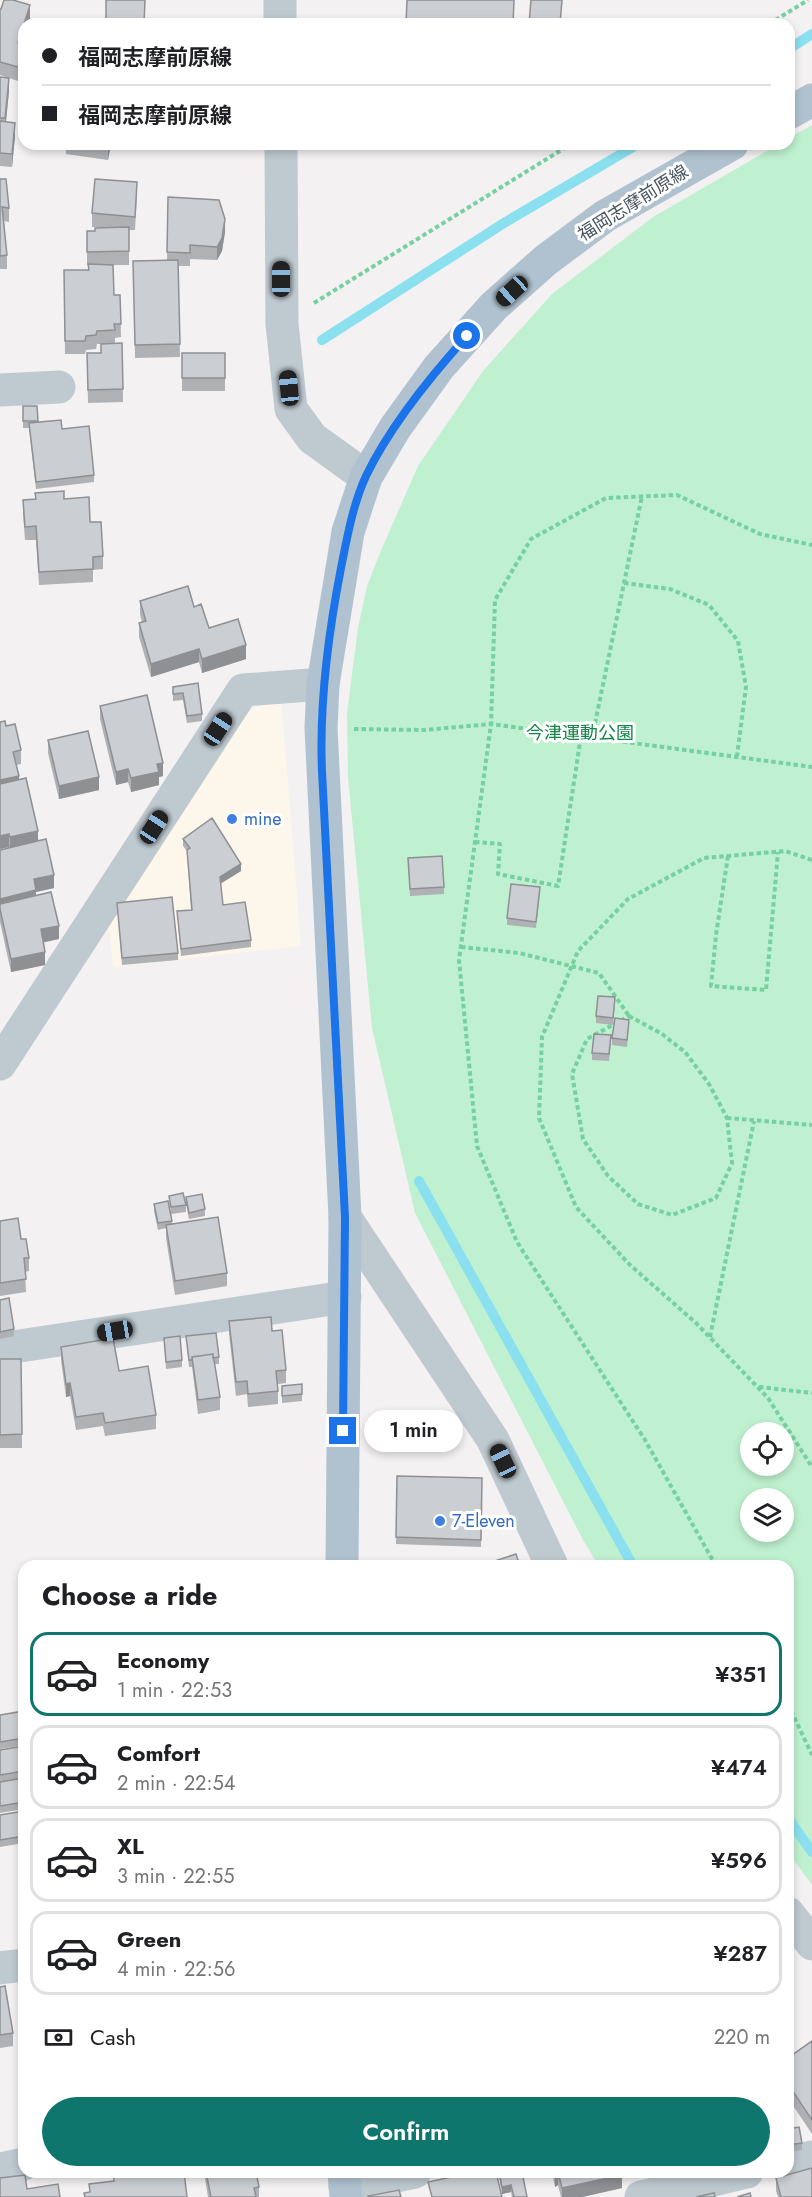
<!DOCTYPE html>
<html lang="en">
<head>
<meta charset="utf-8">
<style>
  :root { --surface:#fff; --page:#f2f2f2; --text:#202124; --muted:#757577; --line:#e0e0e0; --accent:#0f766e }
  body { margin:0; font-family:Jost,"Noto Sans JP",sans-serif; background:var(--page); color:var(--text); height:100vh; display:flex; flex-direction:column; font-size:22px; white-space:nowrap }
  * { box-sizing:border-box; margin:0 }
  p { font-size:20px; color:var(--muted) }
  .icon { flex:none; width:33px; height:33px; fill:none; stroke:currentColor; stroke-width:2; stroke-linecap:round; stroke-linejoin:round }
  .map { position:relative; flex:1; overflow:hidden }
  .side { position:absolute; left:18px; top:1560px; width:776px; height:618px; display:flex; flex-direction:column; background:var(--surface); border-radius:18px; box-shadow:0 3px 9px #0003 }
  .side>* { flex:none }
  .banner { position:absolute; left:18px; top:18px; width:777px; height:132px; border-radius:18px; box-shadow:0 3px 9px #0003; display:grid; align-content:center; height:132px; padding:0 24px; background:var(--surface) }
  .tools { position:absolute; left:740px; top:1422px; display:grid; gap:12px }
  .tools a { display:grid; place-items:center; width:54px; height:54px; border-radius:50%; background:var(--surface); box-shadow:0 3px 9px #0003; font-size:30px }
  .end { position:absolute; width:27px; height:27px; margin:-14px; border:8px solid #1a73e8; background:#fff; box-shadow:0 0 0 3px #fff }
  .from { border-radius:50% }
  .bubble { position:absolute; height:42px; border-radius:21px; background:var(--surface); box-shadow:0 3px 9px #0003; font-size:20px; font-weight:600; line-height:42px; text-align:center }
  .car { position:absolute; width:18px; height:36px; margin:-18px -9px; border-radius:8px; box-shadow:0 0 4px 2px #0007; background:linear-gradient(#222 24%,#8ab4d8 0 40%,#222 0 76%,#8ab4d8 0 86%,#222 0) }
  .banner b { display:flex; align-items:center; gap:21px; height:57px; font-size:22px }
  .banner b+b { border-top:2px solid var(--line) }
  .banner i { width:15px; height:15px; background:var(--text) }
  ul { padding:0; list-style:none }
  li { display:flex; align-items:center; gap:18px; height:84px; margin:0 12px 9px; padding:0 12px; border:3px solid var(--line); border-radius:18px }
  li div { flex:1 }
  li b { display:block; font-size:22px }
  li em { font-style:normal; font-weight:600 }
  li.active { border-color:var(--accent) }
  li>.icon { width:54px; height:54px; stroke-width:1.5 }
  h2 { padding:0 24px; font-size:27px; line-height:72px }
  .pay { display:flex; align-items:center; gap:15px; height:66px; padding:0 24px; font-size:22px }
  .pay p { margin-inline-start:auto }
  .button { display:flex; gap:12px; margin-top:auto; padding:12px 24px }
  .button a { flex:1; height:69px; border-radius:36px; background:var(--accent); color:#fff; font-size:24px; font-weight:600; line-height:69px; text-align:center }
  .map>svg:first-child { display:block }
  .commercial { fill:#fdf7eb }
  .green { fill:#bff1d0; fill-rule:evenodd }
  .lines { fill:none; stroke-linecap:round; stroke-linejoin:round }
  .stream { stroke:#8be0ef; stroke-width:10 }
  .path { stroke:#75d19f; stroke-width:4; stroke-dasharray:4.5 3; stroke-linecap:butt }
  .minor { stroke:#bec9d0; stroke-width:33 }
  .major { stroke:#b0c2d0; stroke-width:33 }
  .wall { fill:#afb1b5 }
  .shaded-wall { fill:#8e9094 }
  .building { fill:#cbced3; stroke:#8e9094; stroke-width:1.5 }
  .route { stroke:#1a73e8; stroke-width:8 }
  .shop-dot { fill:#3f7fe0; stroke:#fff; stroke-width:2 }
  .labels { text-anchor:middle; dominant-baseline:central; stroke-width:6; stroke-linejoin:round; paint-order:stroke }
  .street-label { font-size:18px; fill:#48555f; stroke:#fff }
  .park-label { font-size:18px; fill:#148547; stroke:#fff }
  .shop-label { font-size:18px; fill:#366cbe; stroke:#fff; text-anchor:start }
</style>
</head>
<body>
<div class="map">
<svg width="812" height="2197" viewBox="0 0 812 2197">
  <rect width="100%" height="100%" fill="#f3f1f1"/>
  <path class="commercial" d="M281,696l20,250 -188,21 -4,-45 130,-206z"/>
  <path class="green" d="M812,125v1760l-24,-33v-286h-189l-16,-26 -168,-327 -43,-185 -24,-251 -1,-64 11,-85 9,-42 13,-33 38,-87 65,-95 69,-77 101,-77 126,-73h10v-6zM750,1432h33v34h-33zM750,1498h33v34h-33z"/>
  <g class="lines">
    <path class="stream" d="M789,49l23,-15
      M322,340l182,-117 134,-79
      M419,1181l214,385
      M788,1818l24,34"/>
    <path class="path" d="M769,24l39,-24
      M314,303l257,-159
      M624,583l46,6 39,16 29,36 8,46 -9,69
      M354,729l70,1 67,-6 321,43
      M592,738l50,-242
      M475,842l25,2 -2,30 60,12 23,-150
      M728,856l-12,79 -5,51 55,4 12,-138
      M812,860l-27,-9 -81,7 -76,41 -50,52 -36,86 -3,81 37,89 53,57 67,59 72,75 44,69
      M461,947l58,6 80,20 30,43
      M629,1016l33,18 23,18 24,32 18,34 5,45 -16,35 -44,17 -34,-11 -30,-28 -25,-37 -11,-65 15,-35z
      M727,1118l85,7
      M710,1337l44,-216
      M759,1387l53,6
      M716,1566l-71,-126 -128,-198 -40,-96 -18,-186 32,-236 4,-124 36,-61 75,-41 71,-3 83,39 52,11
      M788,1704l24,51"/>
    <path class="minor" d="M280,0v24
      M281,144l1,180 9,85 21,29 54,39
      M0,390l59,-3
      M0,1064l243,-374 80,-6
      M345,1217l148,223 59,126
      M0,1349l345,-52
      M788,1913l24,31
      M0,1968l24,-3
      M788,2163l24,-6
      M0,2169l24,-5
      M345,2187l70,-15
      M641,2197l106,-25"/>
    <path class="major" d="M789,113l23,-13
      M342,1566l3,-349 -24,-489 2,-44 25,-152 18,-55 29,-49 44,-61 55,-61 52,-46 59,-44 127,-72
      M344,2172l2,25"/>
  </g>
  <path class="wall" d="M0,9l30,9 -8,26 -4,37 -18,-6z
    M0,77l9,14 -3,31 9,14 -3,31 -12,-1z
    M66,144h45l-3,16 -42,-6z
    M0,179l9,29v14l-5,-1 3,34v14h-7z
    M137,195l-2,35h-6v35h-22l7,30h6l1,42 -6,1v5h7l1,59 -35,1 -1,-50h14v-9h-4l-1,5 -10,1 -1,4h-20l-1,-84h24v-5h-1v-34h8l5,-4h-8v-14z
    M168,197l57,35 -3,19 -5,9 -27,-1v7h-12l2,91 -45,1 -2,-97 34,-1z
    M182,353h43v38h-43z
    M23,406h14l1,16 24,7 32,46v7l-58,7 -7,-61h-6z
    M35,493l29,6 26,23 13,34v13l-10,1v12l-54,3 -3,-45h-11l-2,-27v-13l12,-1z
    M140,601l54,6 15,21 37,31 -44,14 -3,-11 -48,15 -12,-40v-14l3,-1 -2,-8z
    M198,683l4,31v7l-15,2 -4,-23 -10,1v-14z
    M100,706l63,70 -4,1v8l-28,7 -3,-10 -12,3 -16,-66z
    M0,722l6,4 15,24v14l-5,1 3,15 35,108 -18,4v4l23,43 -16,3 2,23 -34,7 -11,-50v-72l9,-2v-1l-9,2z
    M48,740l51,50 -40,9 -11,-46z
    M183,839l58,32 -21,13 3,21 28,35v7l-70,9 -4,-45 14,-1 -4,-59 -4,-5z
    M408,858l36,29v7l-34,2z
    M540,894l-4,34 -29,-3v-7z
    M117,903l61,50v7l-56,5z
    M615,1004l-2,21 -17,-2v-7z
    M629,1027l-2,20 -15,-2v-7z
    M611,1042l-2,19 -17,-1v-7z
    M169,1196l17,9v7l-15,2z
    M186,1197l19,12v7l-16,3 -3,-15z
    M154,1204l18,17v3l55,49v13l-52,9 -9,-57v-10l-8,2 -4,-19z
    M0,1221l21,18 8,19v13l-4,1 1,20 -26,4z
    M0,1300l14,29v7l-14,3z
    M229,1321l43,10 14,39v13l-8,1v20l-30,3 -1,-13 -11,2 -7,-62z
    M186,1336l33,21v7h-4l5,33v13l-22,4 -6,-47h-3z
    M164,1338l18,22v7l-16,2z
    M61,1347l58,24 37,44v14l-51,7 -2,-10 -27,4 -6,-34 -4,1 -5,-37z
    M0,1359h21l1,89h-22z
    M302,1384v17l-20,2v-17z
    M397,1476l85,2 -1,69 -85,-3z
    M24,1711v34l-24,4v-34z
    M24,1746v63l-24,4v-63z
    M24,1811v32l-24,4v-32z
    M0,1987l13,46v13l-13,2z
    M812,2041v93l-24,-36v-40z
    M788,2129l14,14v7l-14,2z
    M204,2172h52l3,15v10h-51z
    M499,2172l28,25h-15l-1,-5 -9,2 -3,-17z
    M552,2172h69l1,16 -40,9h-21l-3,-12 -3,2z
    M776,2178l36,19h-34l-2,-6z"/>
  <path class="shaded-wall" d="M30,5v13l-2,6h-4z
    M24,24v13l-6,19v-13z
    M24,48v14l-6,19v-14z
    M9,78v13l-4,40v-13z
    M15,123v13l-3,31v-13z
    M108,144h3l-3,16z
    M225,219v13l-3,19 -5,9v-13z
    M246,645v14l-44,14v-14z
    M199,649v13l-48,15v-13z
    M163,763v13l-4,1v8l-28,7v-14l26,-14z
    M128,769v13l-12,3v-13z
    M19,776v13l-19,5v-14z
    M99,777v13l-40,9v-13z
    M38,831v13l-28,6v-13z
    M9,834v13l-9,2v-13z
    M241,864v7l-21,13v-7z
    M54,875v13l-18,4v11l-36,6v-10l34,-20z
    M59,926v13l-18,4v-14z
    M45,952v13l-34,7v-13z
    M70,1383v13l-4,1v-13z
    M558,2172v13l-3,2v-14z
    M622,2175v13l-40,9h-20v-9z
    M511,2185v7l-9,2v-7z"/>
  <path class="building" d="M4,0h9l17,5 -12,38 6,1v4l-6,19 -18,-5v-53h1z
    M106,0h39l-1,24h-38z
    M407,0h107l-1,24h-107z
    M531,0h31l-2,24h-31z
    M0,77l9,1 -4,40h-5z
    M0,121l15,2 -3,31 -12,-1z
    M90,144h18v2z
    M0,179h6l3,29 -7,-1 5,48 -7,1z
    M95,179l42,3 -2,35 -43,-4z
    M168,197l51,3 6,19 -3,19 -5,9 -27,-2v8l-23,-1z
    M129,227v24l-42,1v-21h8v-3z
    M178,260l2,84 -45,1 -2,-84z
    M88,264l25,1 1,30h6l1,29h-7l1,6 -18,1 -1,4 -10,1 -1,5h-20l-1,-71h25z
    M122,343l1,46 -35,1 -1,-37h14v-9z
    M182,353h43v25h-43z
    M23,406h14l1,15h-15z
    M61,420l1,9 27,-3 5,49 -58,7 -7,-59z
    M64,491v8l25,-2 1,25h11l2,34 -10,1v12l-54,3 -3,-46 -11,1 -2,-27 13,-1 -1,-6z
    M188,586l6,21 7,-3 8,24 29,-9 8,26 -44,14 -3,-10 -48,15 -12,-41 7,-2 -6,-20z
    M198,683l4,31 -15,2 -4,-23 -10,1v-7z
    M147,695l16,68 -6,1 2,8 -28,6 -3,-9 -12,3 -16,-66z
    M5,721l1,5 9,-2 6,26 -8,2 6,24 -19,4v-58z
    M88,731l11,46 -40,9 -11,-46z
    M26,778l12,53 -28,6 -1,-3 -9,2v-52z
    M212,818l29,46 -21,13 3,28 22,-3 6,38 -70,9 -4,-38 15,-1 -5,-60 3,-2 -7,-9z
    M46,839l8,36 -20,4 2,11 -36,9v-49z
    M442,856l2,31 -34,2 -2,-31z
    M511,884l29,3 -4,35 -29,-4z
    M51,892l8,34 -18,3 4,23 -34,7 -11,-50v-5z
    M172,897l6,56 -56,5 -5,-55z
    M598,996l17,1 -2,21 -17,-2z
    M615,1018l14,2 -2,20 -15,-2z
    M594,1034l17,1 -2,19 -17,-1z
    M183,1193l3,12 -15,2 -2,-11z
    M202,1194l3,15 -16,4 -3,-16z
    M168,1201l4,20 -14,2 -4,-19z
    M218,1217l9,56 -52,8 -9,-56z
    M18,1218l3,21h5l3,19h-5l2,21 -26,4v-62z
    M9,1298l5,31 -14,3v-32z
    M271,1317l1,14 10,-1 4,40 -10,1 2,20 -30,3 -1,-13 -11,1 -7,-61z
    M216,1333l3,24 -6,1v-4l-21,3v3h-3l-3,-24z
    M180,1336l2,24 -16,2 -2,-24z
    M113,1338l6,33 29,-5 8,49 -51,8 -2,-10 -27,4 -6,-34 -4,1 -5,-37z
    M213,1354l7,43 -22,3 -6,-43z
    M0,1359h21l1,75 -22,1z
    M302,1384v10l-20,2v-10z
    M397,1476l85,2 -1,62 -85,-3z
    M516,1554l4,12h-37l-1,-1z
    M24,1711v27l-24,4v-27z
    M24,1746v25l-24,4v-25z
    M24,1778v24l-24,4v-24z
    M24,1811v25l-24,4v-25z
    M5,1986l8,47 -13,2v-48z
    M812,2041v79l-24,-36v-26z
    M799,2127l3,16 -14,2v-16z
    M812,2168v29h-31l-5,-19z
    M113,2172h71l3,25h-102l-1,-4 6,-1 -1,-8 25,-3z
    M206,2172h50l3,15 -5,1 2,9h-45z
    M474,2172h22l6,25h-70l-4,-15z
    M499,2172h23l5,25h-13l-3,-12 -9,2z
    M555,2172h66l1,3 -60,13 -4,-16 -3,1z
    M25,2175l2,14 31,-5 2,13h-60v-19z
    M399,2190l2,7h-33v-1z
    M714,2193l1,4h-19z
    M750,2193l1,4h-14z"/>
  <g class="lines">
    <path class="route" d="M343,1431l2,-214 -23,-446c-3,-69 6,-136 19,-203 6,-30 12,-64 25,-92 24,-50 64,-99 101,-140"/>
  </g>
  <g class="shop-dot">
    <circle cx="232" cy="819" r="6"/>
    <circle cx="440" cy="1521" r="6"/>
  </g>
  <g class="labels">
    <g class="street-label">
      <text transform="translate(633 203) rotate(-32)">福岡志摩前原線</text>
    </g>
    <g class="park-label">
      <text x="580" y="733">今津運動公園</text>
    </g>
    <g class="shop-label">
      <text x="244" y="819">mine</text>
      <text x="452" y="1521">7-Eleven</text>
    </g>
  </g>
</svg>
<div class="tools">
<a><svg class="icon" aria-label="locate" viewBox="0 0 24 24"><circle cx="12" cy="12" r="6"/><path d="M12 2v4M12 18v4M2 12h4M18 12h4"/></svg></a>
<a><svg class="icon" aria-label="layers" viewBox="0 0 24 24"><path d="M12 4l9 5-9 5-9-5zM3 14l9 5 9-5"/></svg></a>
</div>
<i class="end from" style="left:467px;top:336px"></i>
<i class="end" style="left:343px;top:1431px"></i>
<div class="bubble" style="left:364px;top:1410px;width:99px">1 min</div>
<i class="car" style="left:281px;top:279px;rotate:0deg"></i>
<i class="car" style="left:512px;top:291px;rotate:228deg"></i>
<i class="car" style="left:289px;top:388px;rotate:354deg"></i>
<i class="car" style="left:218px;top:729px;rotate:33deg"></i>
<i class="car" style="left:154px;top:827px;rotate:33deg"></i>
<i class="car" style="left:115px;top:1331px;rotate:261deg"></i>
<i class="car" style="left:503px;top:1461px;rotate:335deg"></i>
<div class="banner">
<b><i class="from"></i>福岡志摩前原線</b>
<b><i></i>福岡志摩前原線</b>
</div>
<section class="side">
<h2>Choose a ride</h2>
<ul>
<li class="active"><svg class="icon" aria-label="car" viewBox="0 0 24 24"><path d="M5 17H2v-5l4-1 3-4h7l3 4 3 1v5h-3M9 17h6M6 11h13"/><circle cx="7" cy="17" r="2"/><circle cx="17" cy="17" r="2"/></svg><div><b>Economy</b><p>1 min · 22:53</p></div><em>¥351</em></li>
<li><svg class="icon" aria-label="car" viewBox="0 0 24 24"><path d="M5 17H2v-5l4-1 3-4h7l3 4 3 1v5h-3M9 17h6M6 11h13"/><circle cx="7" cy="17" r="2"/><circle cx="17" cy="17" r="2"/></svg><div><b>Comfort</b><p>2 min · 22:54</p></div><em>¥474</em></li>
<li><svg class="icon" aria-label="car" viewBox="0 0 24 24"><path d="M5 17H2v-5l4-1 3-4h7l3 4 3 1v5h-3M9 17h6M6 11h13"/><circle cx="7" cy="17" r="2"/><circle cx="17" cy="17" r="2"/></svg><div><b>XL</b><p>3 min · 22:55</p></div><em>¥596</em></li>
<li><svg class="icon" aria-label="car" viewBox="0 0 24 24"><path d="M5 17H2v-5l4-1 3-4h7l3 4 3 1v5h-3M9 17h6M6 11h13"/><circle cx="7" cy="17" r="2"/><circle cx="17" cy="17" r="2"/></svg><div><b>Green</b><p>4 min · 22:56</p></div><em>¥287</em></li>
</ul>
<div class="pay"><svg class="icon" aria-label="cash" viewBox="0 0 24 24"><path d="M3 7h18v10H3z"/><circle cx="12" cy="12" r="2"/></svg>Cash<p>220 m</p></div>
<div class="button"><a>Confirm</a></div>
</section>
</div>
</body>
</html>
